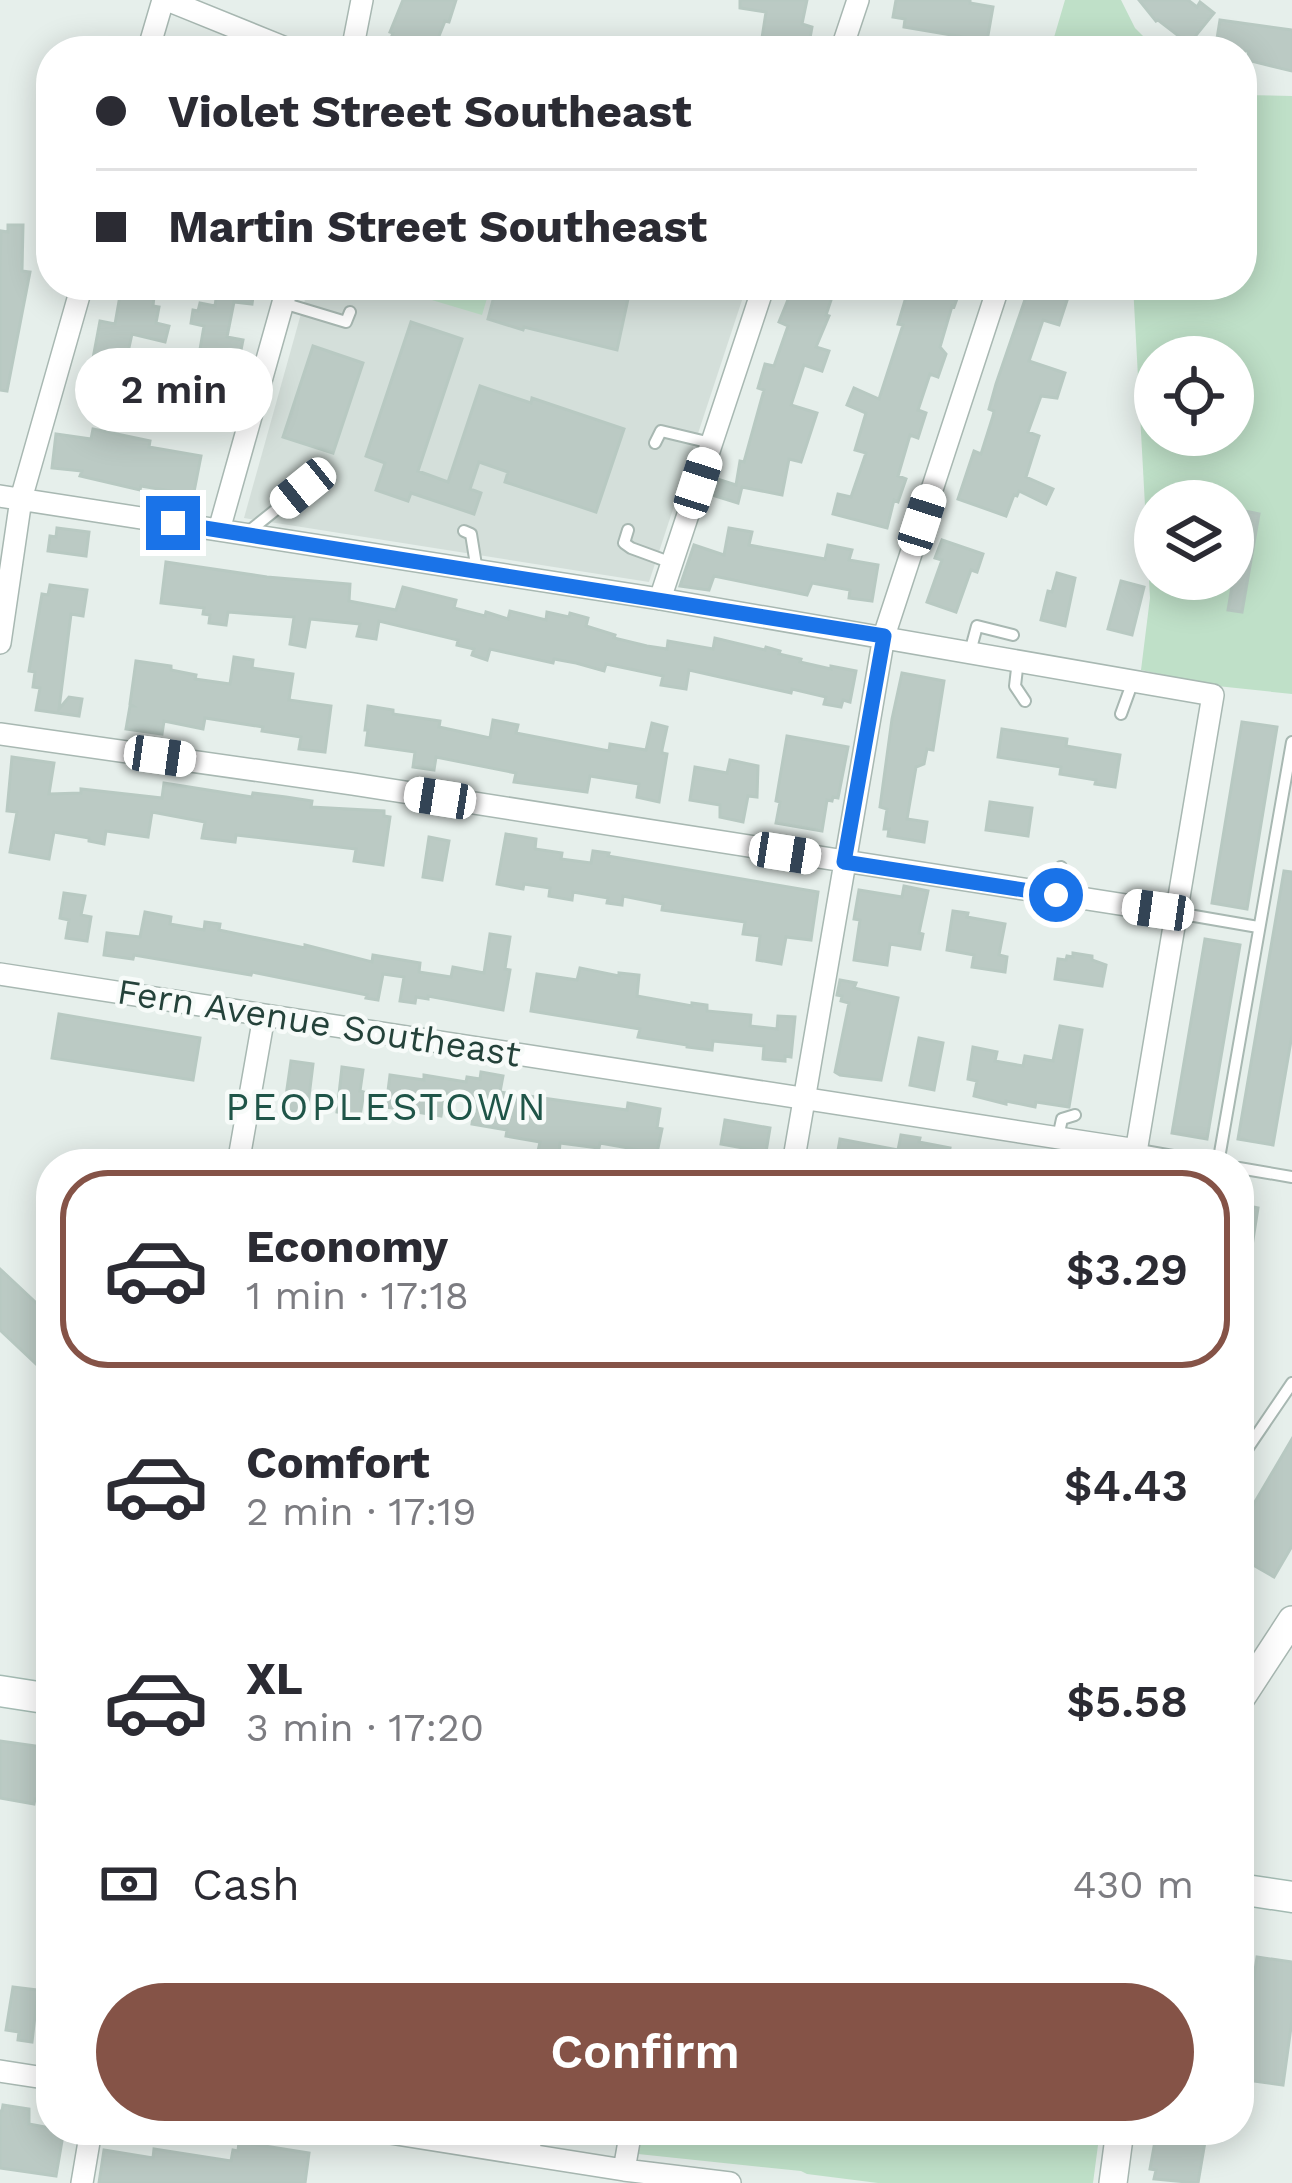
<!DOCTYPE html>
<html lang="en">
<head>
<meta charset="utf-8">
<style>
  :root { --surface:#fff; --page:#f2f2f3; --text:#2b2b33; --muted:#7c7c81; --line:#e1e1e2; --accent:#855347 }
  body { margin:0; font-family:"Work Sans",sans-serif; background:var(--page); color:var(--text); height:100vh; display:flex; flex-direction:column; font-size:45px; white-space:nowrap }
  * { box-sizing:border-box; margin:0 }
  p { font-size:39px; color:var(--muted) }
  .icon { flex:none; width:66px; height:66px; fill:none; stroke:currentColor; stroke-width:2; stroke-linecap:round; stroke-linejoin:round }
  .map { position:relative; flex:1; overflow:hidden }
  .side { position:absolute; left:36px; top:1149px; width:1218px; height:996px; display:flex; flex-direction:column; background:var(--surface); border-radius:48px; box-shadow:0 6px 30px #0003 }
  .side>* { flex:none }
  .hud { position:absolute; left:36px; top:36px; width:1221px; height:264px; border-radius:48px; box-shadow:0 6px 30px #0003; display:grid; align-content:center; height:264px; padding:0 60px; background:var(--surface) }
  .fabs { position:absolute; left:1134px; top:336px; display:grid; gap:24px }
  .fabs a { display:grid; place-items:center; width:120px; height:120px; border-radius:50%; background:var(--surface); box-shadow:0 6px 30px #0003; font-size:60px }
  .end { position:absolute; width:54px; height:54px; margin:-27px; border:15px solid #1a73e8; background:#fff; box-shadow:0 0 0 6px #fff }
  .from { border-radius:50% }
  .bubble { position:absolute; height:84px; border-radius:42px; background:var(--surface); box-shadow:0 6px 30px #0003; font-size:39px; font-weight:600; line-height:84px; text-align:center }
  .car { position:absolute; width:36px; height:72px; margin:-36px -18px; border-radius:15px; box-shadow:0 0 9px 3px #0007; background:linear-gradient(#fff 24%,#345 0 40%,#fff 0 76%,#345 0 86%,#fff 0) }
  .hud b { display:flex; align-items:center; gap:42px; height:114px; font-size:45px }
  .hud b+b { border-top:3px solid var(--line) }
  .hud i { width:30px; height:30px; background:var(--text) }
  ul { padding:21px 0 0; list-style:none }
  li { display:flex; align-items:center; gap:36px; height:198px; margin:0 24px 18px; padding:0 36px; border:6px solid transparent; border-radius:48px }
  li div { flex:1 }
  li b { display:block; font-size:45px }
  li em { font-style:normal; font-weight:600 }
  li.current { border-color:var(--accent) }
  li>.icon { width:108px; height:108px; stroke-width:1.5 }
  .pay { display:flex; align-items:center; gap:30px; height:132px; padding:0 60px; font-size:45px }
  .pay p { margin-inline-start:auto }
  .cta { display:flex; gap:24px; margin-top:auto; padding:24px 60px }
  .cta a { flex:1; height:138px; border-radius:72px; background:var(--accent); color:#fff; font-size:48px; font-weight:600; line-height:138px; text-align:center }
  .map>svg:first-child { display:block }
  .built { fill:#d4dfda }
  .green { fill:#bfe0c8; fill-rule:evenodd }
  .building { fill:#bbcac4; stroke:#b8c9c2; stroke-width:3 }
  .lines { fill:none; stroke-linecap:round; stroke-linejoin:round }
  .service-casing { stroke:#a8b8b2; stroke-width:14 }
  .minor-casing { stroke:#a8b8b2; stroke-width:24 }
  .tertiary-casing { stroke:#a8b8b2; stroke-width:30 }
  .secondary-casing { stroke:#a4bbb3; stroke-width:33 }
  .service { stroke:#fff; stroke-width:10 }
  .minor { stroke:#fff; stroke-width:21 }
  .tertiary { stroke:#fff; stroke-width:27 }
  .secondary { stroke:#fff; stroke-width:30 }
  .route { stroke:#1a73e8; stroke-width:15 }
  .labels { text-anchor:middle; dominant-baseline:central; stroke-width:9; stroke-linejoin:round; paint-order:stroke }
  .street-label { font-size:36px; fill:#24423a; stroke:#f7fbf9 }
  .neighbourhood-label { font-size:39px; letter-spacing:3px; fill:#1f5548; stroke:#f7fbf9 }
</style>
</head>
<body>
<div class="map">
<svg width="1292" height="2183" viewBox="0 0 1292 2183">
  <rect width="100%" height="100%" fill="#e6efeb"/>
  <path class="built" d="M309,285h438l-98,297 -405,-64z"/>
  <path class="green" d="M1065,0h56l14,28 23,23h-108z
    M1242,95l50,1v598l-75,-8 -76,-16 9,-72 -17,-313h109zM1155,357h78v78h-78zM1155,501h78v78h-78z
    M408,285h83l-9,30 -77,-23z
    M643,2130h457l-7,53h-215l-71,-9 -6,-3 -163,-17z"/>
  <path class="building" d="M403,0h53l-7,22 -4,-1 -12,30h-47l7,-18 -3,-1z
    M740,0h67l-5,24 10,3 -4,22 -48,2 6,-39 -26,-4z
    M896,0h74v3l23,4 -6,34 -83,-14 1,-8 -12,-2z
    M1139,0h49l9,7 3,-5 14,11 -25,31 -31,-24 -2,1z
    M1220,20l72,10v41l-45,-11 2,-9h-34z
    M8,225h15l-1,46 8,1 -23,119 -7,-1v-123l1,-36 7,1z
    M218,285h31v3l5,1 -2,15 -18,-2 -7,35 16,3 -3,15 -6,-1 -1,8h-2l-7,33 -39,-8 4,-21 8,1 7,-41 -13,-3 2,-13 5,1 2,-8 15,3z
    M497,285h134l-14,65 -93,-23 -1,3 -35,-11z
    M794,285h42l-10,30 3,1 -13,31 13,4 -7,20 -18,-6 -13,40 26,8 -16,49 -12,-3 -7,36 -40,-8 -4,16 -26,-8 5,-16 19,6 4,-24 4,1 20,-72 -6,-2 7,-24 9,2 14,-40 -9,-4z
    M923,285h39l-8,22 -2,-1 -12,41 6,7 -8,23 -8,-3 -12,36 8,3 -8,25 -8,-3 -12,41 8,3 -8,23 -4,-2 -7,28 -54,-14 5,-20 13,3 15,-44 -11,-3 11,-37 -19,-8 7,-17 25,11 24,-74 -5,-1 11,-37 12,4z
    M1030,285h42l-13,40 -16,-5 -14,41 36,12 -8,25 -16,-2 -13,36 11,4 -13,41 27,12 -7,15 -27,-13 -2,5 -3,-1 -8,21 -48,-17 16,-48 7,3 12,-38 1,-5 -5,-2 7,-25z
    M121,290l33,6 -1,10 6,1 -3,16 13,3 -4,16 -33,-8 -6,27 8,2 -5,21 -34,-9 2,-5 -6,-1 9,-48 15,3z
    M411,322l51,17 -44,132 30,11 32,-96 51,17 1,-5 92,31 -28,83 -91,-30 3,-10 -29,-10 -9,27 11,4 -7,21 -63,-21 -3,8 -32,-11 9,-27 -19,-7z
    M313,346l50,17 -30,90 -50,-16z
    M93,429l57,12 -1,6 52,9 -9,46 -17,-4 1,-6 -35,-6 -1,4 -60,-14 2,-5 -30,-3 4,-34 35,5z
    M1245,511l14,3 -17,98 -14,-2z
    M57,528l32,4 -3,24 -38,-5 2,-15 6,1z
    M729,528l23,4 -3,13 27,5 49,9 3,-14 24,5 -3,10 29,5 -6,36 -23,-3 1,-8 -38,-7 -5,12 -93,-19 -5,14 -29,-4 14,-41 30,10z
    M942,540l41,14 -6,18 -6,-2 -15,42 -29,-10 15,-42 -7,-2z
    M166,562l101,15 83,7 -1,17 47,9 7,-23 53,13 -2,8 31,8 1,-4 22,7 2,-8 36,9 1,-8 22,5 1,-4 18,5 -2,8 29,9 -1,3 33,8 20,3 1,-8 45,8 2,-11 50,12 1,-3 14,4 -1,3 22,5 -1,3 31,7v-3l25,5 -6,31 -7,-2 -2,7 -17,-3 2,-7 -34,-8 -1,4 -102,-23 -3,19 -25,-4 2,-9 -57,-12 -2,7 -28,-8 -22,-4 -1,4 -63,-14 -3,11 -15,-5 2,-6 -17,-4 1,-5 -79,-19 -3,18 -19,-3 3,-12 -50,-5 -5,28 -15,-3 4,-27 -66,-5 -2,13 -17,-2 1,-8 -7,-1 1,-6 -43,-5z
    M1057,573l18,5 -10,48 -24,-6 7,-29 4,1z
    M1121,581l23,6 -12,48 -24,-6z
    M50,585l37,5 -4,26 -12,-2 -12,95 10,-12 13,2 -3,17 -43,-6 4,-22 -7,-1 2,-15 -6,-1 13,-77 6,1z
    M234,657l19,3 -1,8 41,6 -4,26 42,6 -6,46 -26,-3 2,-12 -39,-6 1,-4 -58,-9 -2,11 -39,-8 -2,13 -36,-5 4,-23h3l-3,-2 6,-43 35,5v4l25,5 -1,4 35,5z
    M902,673l42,8 -11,69 -6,-1 -3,15 -8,3 -9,52 20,3 -3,20 -36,-6 1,-7h-5l3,-20 -7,-2 12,-88z
    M368,706l25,4v4l47,7 -1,6 51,11 3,-18 25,5 -2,8 93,18 1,-7 36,6 6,-27 15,4 -5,23v3l5,1 -8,48 -22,-5 2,-13 -49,-8 -3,16 -73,-10 2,-9 -80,-16 -2,13 -21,-3 2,-15 -49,-7 2,-15h-3z
    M1242,722l35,5 -30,182 -35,-6z
    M1002,729l65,10 -1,7 54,9 -5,32 -20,-3 1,-4 -36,-6 1,-7 -63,-10z
    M787,736l61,11 -10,51 -5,-1 -1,4 -5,-1 -5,31 -46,-8 4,-21 -4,-1z
    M12,757l42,6 -5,31 32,-1v-4l81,9 2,-15 88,14 1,-4 33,4 26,4 -1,6 73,4v5l6,1 -7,48 -29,-4 2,-12 -120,-14 -1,7 -33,-4 3,-16 -53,-10 -4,25 -42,-6 -2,13 -15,-3v-3l-35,-6 -5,27 -39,-7 7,-40 -10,-1z
    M730,760l28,6 -1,31 -9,-1 -5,26 -23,-5v-12l-30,-5 5,-33 32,6z
    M990,802l42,6 -4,28 -42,-6z
    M506,834l30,5 -1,10 27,4 -1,6 30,4 2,-12 16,2 -1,3 210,36 -7,48 -25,-3 -5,27 -24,-4 3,-24 -17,-2 2,-12 -83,-12 1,-6 -40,-8 -1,9 -15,-2 1,-5 -35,-6 -1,8 -23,-4 1,-8 -26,-4 -1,5 -26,-5z
    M429,837l20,4 -7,39 -19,-3z
    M1284,871l8,1v163l-19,110 -35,-6z
    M904,886l24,5 -9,42 4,1 -3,15 -30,-5 -3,21 -33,-5 6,-40 -6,-1 5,-29 43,7z
    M64,893l21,3 -4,19 10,2 -4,24 -21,-3 3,-18 -9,-2z
    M953,911l15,2 -1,4 38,7 -6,31 8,2 -2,15 -33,-5 2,-12 -27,-5z
    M145,912l26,5 -1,7 34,6 1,-8 15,2 -1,6 86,18v-3l67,17 1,-7 47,8 -1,9 32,5 2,-10 31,6 6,-39 20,3 -5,32 5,1 -7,40 -75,-14v3l-12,-2 -1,6 -15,-2 4,-24 -21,-3 -5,26 -12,-2 1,-3 -115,-23 -1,3 -117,-20 -1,4 -29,-4 3,-22 33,4z
    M1205,939l35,6 -33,194 -35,-6z
    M1073,953l19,3v4l14,5 -4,21 -47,-7 3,-20 8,1 1,-4 6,1z
    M580,968l39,8v-3l20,2 -2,21 55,10v-3l15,2v6l44,4 -1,11 27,3 1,-13 17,1 -4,40 -6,-1v5l-22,-2 1,-13 -51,-5 -1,9 -25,-3v-2l-49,-8 2,-8 -109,-18 6,-37 40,6z
    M840,980l16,3 -2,5 44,10 -17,82 -41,-5 -5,-3 14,-69 -8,-2 1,-5 -5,-1z
    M59,1014l141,24 -7,42 -141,-22z
    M1060,1026l22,4 -13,77 -33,-5 -1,5 -29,-6v3l-32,-8 3,-15 -9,-2 5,-32 24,5 -2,9 28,5 2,-10 28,5z
    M919,1038l24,5 -9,47 -24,-5z
    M291,1061l22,3 -6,49 -23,-3z
    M342,1067l21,3 -3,21 4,1 -4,24 -23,-4z
    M481,1072l22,4 -3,16 127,18 1,-7 32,6 -3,19 5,1 -5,24 -57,-10 -1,5 -39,-5 -1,11 -21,-3 2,-9 -34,-6 1,-6 -35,-6 4,-26 -31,-5 -4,23 -55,-9 4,-32 34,5v-5l42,7 1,-5 13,2z
    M725,1120l45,8 -4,24 -45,-8z
    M901,1135l19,3 -1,4 31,6 -3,16 -111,-2 4,-23 58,11z
    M1239,1204l19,4 -11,70 -8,-1z
    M0,1269l51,48v61l-51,-48z
    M1292,1439v107l-18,31 -35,-20v-28z
    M0,1741l50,7 1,54 -16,-3 -1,5 -34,-6z
    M1257,1957l35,5v58l-9,65 -44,-6z
    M13,1987l25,3 -6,52 -14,-2 1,-8 -13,-2z
    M3,2105l26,4v15l22,4 3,5 9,2 -7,41 -56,-8v-57h2z
    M1157,2130h50l-9,53 -44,-4 2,-9 -6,-1z
    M239,2142l70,11 -4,30h-206l5,-33 49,8 1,-9 77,12 2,-11 5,1z"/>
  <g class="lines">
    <g class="service-casing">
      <path id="service" d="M283,303l63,19 4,-10
        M655,443l6,-12 50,12
        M628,530l-4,13 7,5 41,15
        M464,531l7,3 6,37
        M248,532l55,-44 15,-6
        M970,652l7,-26 36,9
        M1018,660l-3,26 10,15
        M1121,714l12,-33
        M1057,893l4,-26
        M1177,913l81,14
        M1058,1137l4,-18 13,-4
        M1139,1150l79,14
        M1218,1164l74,-422
        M1239,1168l53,9
        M1239,1461l53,-78
        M534,2156l3,-26"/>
    </g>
    <g class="minor-casing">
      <path id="minor" d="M167,0l126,51
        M148,51l15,-51
        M352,51l10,-51
        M841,51l17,-51
        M0,496l660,103 553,96 -79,469
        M219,530l69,-245
        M660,599l104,-314
        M0,643l21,-144 61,-214
        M0,734l353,50 824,129
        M0,974l1137,176
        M238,1164l26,-148
        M793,1164l91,-528 115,-351
        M0,2071l51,8
        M371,2130l253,40 106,13
        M624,2170l7,-40
        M82,2183l9,-53"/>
    </g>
    <g class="tertiary-casing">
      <path id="tertiary" d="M1239,1701l53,-81
        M1113,2183l7,-53"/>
    </g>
    <g class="secondary-casing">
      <path id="secondary" d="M0,1691l51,8
        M1239,1889l53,8"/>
    </g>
    <use href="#service" class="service"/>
    <use href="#minor" class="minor"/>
    <use href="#tertiary" class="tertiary"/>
    <use href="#secondary" class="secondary"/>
  </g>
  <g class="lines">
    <path class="route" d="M173,523l711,113 -40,226 212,33"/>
  </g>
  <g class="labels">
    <g class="street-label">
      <text transform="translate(319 1023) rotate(9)">Fern Avenue Southeast</text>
    </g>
    <g class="neighbourhood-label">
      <text x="387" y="1106">PEOPLESTOWN</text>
    </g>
  </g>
</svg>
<div class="fabs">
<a><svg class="icon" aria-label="locate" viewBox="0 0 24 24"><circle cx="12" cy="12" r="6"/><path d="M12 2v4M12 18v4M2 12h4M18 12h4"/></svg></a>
<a><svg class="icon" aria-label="layers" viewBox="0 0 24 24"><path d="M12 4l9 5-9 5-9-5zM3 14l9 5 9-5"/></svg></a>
</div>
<i class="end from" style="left:1056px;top:895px"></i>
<i class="end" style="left:173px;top:523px"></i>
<div class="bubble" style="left:75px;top:348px;width:198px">2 min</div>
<i class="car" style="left:698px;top:483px;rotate:18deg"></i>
<i class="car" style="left:303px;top:488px;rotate:231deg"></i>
<i class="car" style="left:922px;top:520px;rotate:18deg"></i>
<i class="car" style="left:160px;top:756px;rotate:98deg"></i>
<i class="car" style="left:440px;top:798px;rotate:279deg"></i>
<i class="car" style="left:785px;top:853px;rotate:99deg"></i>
<i class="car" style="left:1158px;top:910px;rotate:278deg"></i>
<div class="hud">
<b><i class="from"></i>Violet Street Southeast</b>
<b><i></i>Martin Street Southeast</b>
</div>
<section class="side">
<ul>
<li class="current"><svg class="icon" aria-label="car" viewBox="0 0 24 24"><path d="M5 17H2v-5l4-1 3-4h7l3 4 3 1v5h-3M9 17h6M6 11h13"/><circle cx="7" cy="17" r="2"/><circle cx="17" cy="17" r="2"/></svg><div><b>Economy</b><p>1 min · 17:18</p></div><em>$3.29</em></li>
<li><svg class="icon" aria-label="car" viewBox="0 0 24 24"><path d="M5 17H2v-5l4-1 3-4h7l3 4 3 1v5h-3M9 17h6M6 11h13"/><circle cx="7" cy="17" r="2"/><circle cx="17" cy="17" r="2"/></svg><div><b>Comfort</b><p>2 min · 17:19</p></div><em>$4.43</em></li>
<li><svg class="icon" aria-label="car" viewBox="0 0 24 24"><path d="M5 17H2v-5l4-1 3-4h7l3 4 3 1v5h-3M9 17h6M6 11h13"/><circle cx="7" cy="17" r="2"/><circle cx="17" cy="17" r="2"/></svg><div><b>XL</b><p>3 min · 17:20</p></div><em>$5.58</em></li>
</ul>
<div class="pay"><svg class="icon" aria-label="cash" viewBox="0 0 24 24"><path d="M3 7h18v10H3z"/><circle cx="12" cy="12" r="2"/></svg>Cash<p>430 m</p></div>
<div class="cta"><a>Confirm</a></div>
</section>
</div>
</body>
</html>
